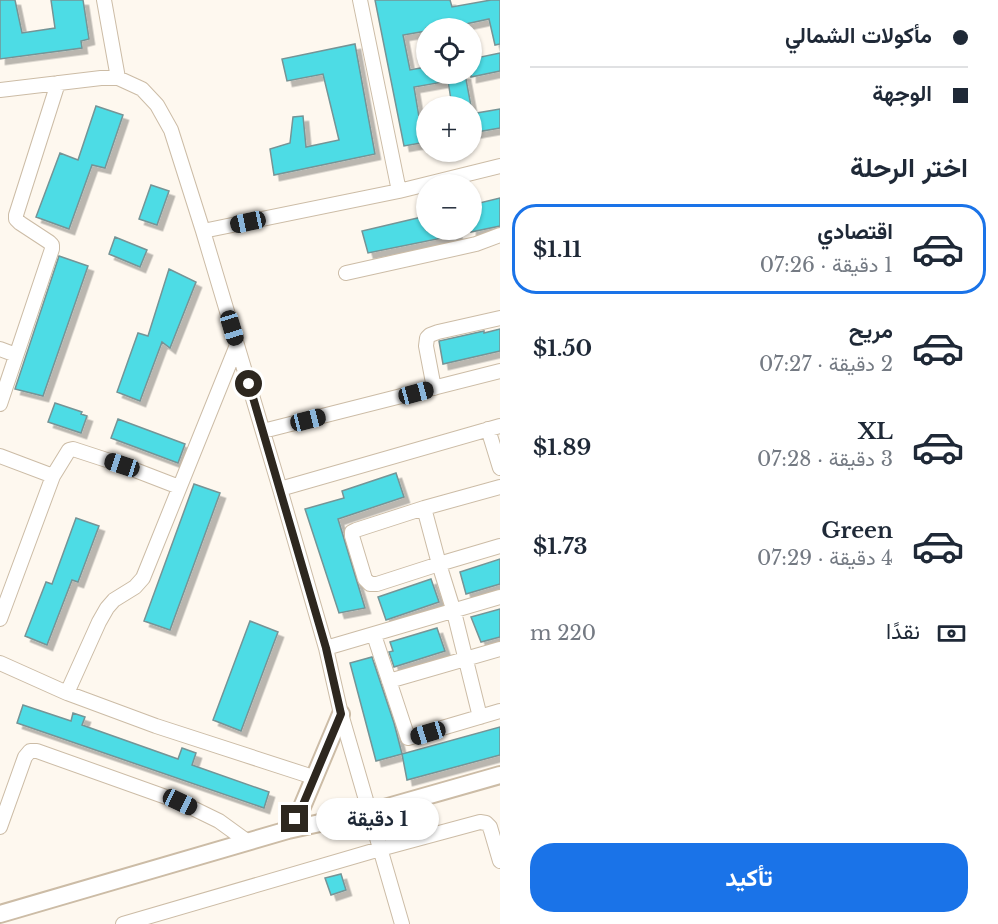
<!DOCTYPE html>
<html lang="ar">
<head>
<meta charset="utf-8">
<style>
  :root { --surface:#fff; --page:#f6f6f7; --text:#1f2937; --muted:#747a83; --line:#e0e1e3; --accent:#1a73e8 }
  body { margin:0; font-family:"Libre Baskerville",Vazirmatn,serif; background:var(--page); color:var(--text); direction:rtl; height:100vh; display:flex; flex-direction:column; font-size:22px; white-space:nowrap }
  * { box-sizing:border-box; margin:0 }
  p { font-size:20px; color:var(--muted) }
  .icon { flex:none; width:33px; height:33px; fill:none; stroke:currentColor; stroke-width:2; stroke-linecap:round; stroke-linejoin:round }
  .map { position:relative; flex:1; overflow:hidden; direction:ltr }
  .sheet { display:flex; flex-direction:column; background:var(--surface); width:498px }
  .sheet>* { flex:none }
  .banner { display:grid; align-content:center; height:132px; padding:0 30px; background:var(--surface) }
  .buttons { position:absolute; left:416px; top:18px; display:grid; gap:12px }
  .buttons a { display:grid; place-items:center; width:66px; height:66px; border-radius:50%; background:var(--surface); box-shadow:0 2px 4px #0004; font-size:30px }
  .end { position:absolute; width:27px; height:27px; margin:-14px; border:8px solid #2d271f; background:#fff; box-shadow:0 0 0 3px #fff }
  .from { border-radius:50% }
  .bubble { position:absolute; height:42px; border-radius:21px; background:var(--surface); box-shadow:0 2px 4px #0004; font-size:20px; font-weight:700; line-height:42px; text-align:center; direction:rtl }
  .car { position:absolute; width:18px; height:36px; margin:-18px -9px; border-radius:8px; box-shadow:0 0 4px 2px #0007; background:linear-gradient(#222 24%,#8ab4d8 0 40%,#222 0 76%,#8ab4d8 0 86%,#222 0) }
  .banner b { display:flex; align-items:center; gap:21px; height:57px; font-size:22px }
  .banner b+b { border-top:2px solid var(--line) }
  .banner i { width:15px; height:15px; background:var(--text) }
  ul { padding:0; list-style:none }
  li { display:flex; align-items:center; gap:18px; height:90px; margin:0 12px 9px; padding:0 18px; border:3px solid transparent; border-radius:24px }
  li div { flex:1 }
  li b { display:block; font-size:22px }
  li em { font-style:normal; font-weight:700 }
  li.on { border-color:var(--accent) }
  li>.icon { width:54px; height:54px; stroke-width:1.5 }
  h2 { padding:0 30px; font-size:27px; line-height:72px }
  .pay { display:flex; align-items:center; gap:15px; height:66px; padding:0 30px; font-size:22px }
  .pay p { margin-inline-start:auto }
  .primary-button { display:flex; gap:12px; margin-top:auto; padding:12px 30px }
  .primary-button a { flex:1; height:69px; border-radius:24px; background:var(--accent); color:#fff; font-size:24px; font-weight:700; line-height:69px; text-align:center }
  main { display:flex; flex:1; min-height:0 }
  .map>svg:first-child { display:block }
  .building { fill:#4ddce5; stroke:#759496; stroke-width:1.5; filter:url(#shadow) }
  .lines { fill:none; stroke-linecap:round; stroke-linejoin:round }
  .minor-casing { stroke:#ccbca6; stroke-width:16 }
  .tertiary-casing { stroke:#ccbca6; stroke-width:20 }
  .minor { stroke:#fff; stroke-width:14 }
  .tertiary { stroke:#fff; stroke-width:16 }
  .route { stroke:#2d271f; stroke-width:8 }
</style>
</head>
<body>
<main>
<section class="sheet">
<div class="banner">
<b><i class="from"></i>مأكولات الشمالي</b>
<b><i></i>الوجهة</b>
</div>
<h2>اختر الرحلة</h2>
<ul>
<li class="on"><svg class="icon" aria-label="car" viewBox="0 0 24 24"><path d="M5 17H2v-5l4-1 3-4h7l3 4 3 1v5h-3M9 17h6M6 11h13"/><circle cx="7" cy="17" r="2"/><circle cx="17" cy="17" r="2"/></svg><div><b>اقتصادي</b><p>1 دقيقة · 07:26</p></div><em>$1.11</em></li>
<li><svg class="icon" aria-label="car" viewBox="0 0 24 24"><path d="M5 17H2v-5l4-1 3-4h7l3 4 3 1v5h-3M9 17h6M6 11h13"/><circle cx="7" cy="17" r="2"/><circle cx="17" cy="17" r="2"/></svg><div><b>مريح</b><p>2 دقيقة · 07:27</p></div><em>$1.50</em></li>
<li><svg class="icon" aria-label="car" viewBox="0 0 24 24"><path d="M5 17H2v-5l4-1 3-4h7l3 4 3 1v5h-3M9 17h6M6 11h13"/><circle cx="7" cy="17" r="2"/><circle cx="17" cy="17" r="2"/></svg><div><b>XL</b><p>3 دقيقة · 07:28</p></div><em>$1.89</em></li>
<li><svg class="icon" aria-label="car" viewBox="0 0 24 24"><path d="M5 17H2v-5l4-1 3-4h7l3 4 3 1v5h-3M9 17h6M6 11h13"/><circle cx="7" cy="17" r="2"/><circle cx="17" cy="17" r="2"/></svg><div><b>Green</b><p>4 دقيقة · 07:29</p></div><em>$1.73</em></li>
</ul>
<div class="pay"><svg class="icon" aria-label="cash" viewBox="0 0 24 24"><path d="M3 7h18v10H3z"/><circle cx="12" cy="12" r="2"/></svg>نقدًا<p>220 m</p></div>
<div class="primary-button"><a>تأكيد</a></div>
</section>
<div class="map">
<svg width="500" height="924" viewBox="0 0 500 924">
  <defs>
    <filter id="shadow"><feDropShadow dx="5.5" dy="5.5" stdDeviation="0" flood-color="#0004"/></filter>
  </defs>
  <rect width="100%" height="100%" fill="#fef8ef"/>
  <path class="building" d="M0,0h15l7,33 33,-5 -4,-28h32l6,39 -8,2 1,7 -82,11z
    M375,0h75l2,7 39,-7h9v44l-5,1 -6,-26 -33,7v2h-30v3l-23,4 7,35 16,-3v7h39l6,32h-19l-4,-25 -34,6 6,36 6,-1v20l-22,4z
    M355,44l20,110 -101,21 -4,-26 20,-6 3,-26 10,-1 3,31 33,-7 -16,-66 -36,7 -5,-22z
    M500,53v18l-29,6v-18z
    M96,106l27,9 -18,53 -13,-3 -23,64 -33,-12 24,-64 18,7z
    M500,109v19l-29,5v-19z
    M151,185l18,6 -12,34 -18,-6z
    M500,198v28l-29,6v-27z
    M426,216v14h30l1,5 -89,18 -6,-22z
    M115,237l32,13 -7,17 -31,-13z
    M59,256l29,10 -45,130 -28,-7z
    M169,269l27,13 -26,66 -8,-6 -22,59 -23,-9 21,-59 10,3z
    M500,329v22l-57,13 -4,-23 45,-10v2z
    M55,403l27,9 -1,2 6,2 -6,17 -33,-11z
    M118,419l67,25 -7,19 -67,-25z
    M396,473l8,24 -66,22 27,89 -26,5 -34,-104 39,-11 -2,-7z
    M194,484l26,9 -50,137 -26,-9z
    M76,518l23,8 -21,56 -6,-2 -25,65 -22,-9 21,-54 6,2z
    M500,559v25l-34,10 -6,-22z
    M431,579l8,23 -53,18 -8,-23z
    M500,609v28l-19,5 -10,-25z
    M250,621l28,11 -37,99 -28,-11z
    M437,628l8,23 -51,16 -5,-15 4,-1 -3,-9z
    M372,657l22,66 8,31 -26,7 -26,-98z
    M23,705l48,16 2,-8 12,4 -3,8 96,34 4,-11 14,5 -4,12 77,27 -5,16 -247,-85z
    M500,727v28l-93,25 -5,-26z
    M341,874l5,16 -15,5 -6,-17z"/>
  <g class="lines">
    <g class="minor-casing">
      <path id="minor" d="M104,0l14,78
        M360,0l39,191
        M0,90l101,-12h17l24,11 15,16 14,25 32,101 77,258 46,159 15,66 61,210
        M203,231l196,-40 101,-25
        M346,273l130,-29 24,-9
        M0,349l16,6
        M434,388l-8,-42 1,-8 3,-3 8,-3 62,-14
        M0,404l52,-155v-4l-3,-3 -29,-19 -4,-4v-4l42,-132
        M488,429l12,39
        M263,431l237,-60
        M0,456l53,20
        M500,487l-76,21 -68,22 -4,2v4l13,43 5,5h7l62,-20 61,-18
        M280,489l220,-63
        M424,508l15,56 15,48 26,105
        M0,619l53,-143 16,-26 4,-1 49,16 57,22
        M374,635l34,103 92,-27
        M326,648l174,-51
        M0,663l67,30 89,33 157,51
        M389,681l111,-32
        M67,693l32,-71 8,-14 7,-8 21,-13 8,-9 94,-233
        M0,827l25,-70 5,-6h7l143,51 39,19 29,21
        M123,924l257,-75 100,-27 6,1 4,4 10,34"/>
    </g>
    <g class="tertiary-casing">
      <path id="tertiary" d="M288,830l14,-23 39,-93
        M0,914l288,-84 82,-18 130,-37"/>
    </g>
    <use href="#minor" class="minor"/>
    <use href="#tertiary" class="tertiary"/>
  </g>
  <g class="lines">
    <path class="route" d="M249,384l77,264 15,66 -39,93 -7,12"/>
  </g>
</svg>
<div class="buttons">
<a><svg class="icon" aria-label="locate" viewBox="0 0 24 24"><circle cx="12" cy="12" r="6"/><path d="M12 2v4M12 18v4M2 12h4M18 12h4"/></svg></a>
<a>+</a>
<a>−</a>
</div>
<i class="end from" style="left:249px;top:384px"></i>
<i class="end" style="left:295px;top:819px"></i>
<div class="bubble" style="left:316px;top:798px;width:123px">1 دقيقة</div>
<i class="car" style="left:248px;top:222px;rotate:258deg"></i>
<i class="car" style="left:232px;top:328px;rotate:163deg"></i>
<i class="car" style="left:416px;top:393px;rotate:75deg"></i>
<i class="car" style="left:308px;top:420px;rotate:76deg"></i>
<i class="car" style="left:122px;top:465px;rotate:288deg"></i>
<i class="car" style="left:428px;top:733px;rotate:253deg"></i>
<i class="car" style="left:180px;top:802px;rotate:115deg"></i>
</div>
</main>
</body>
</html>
